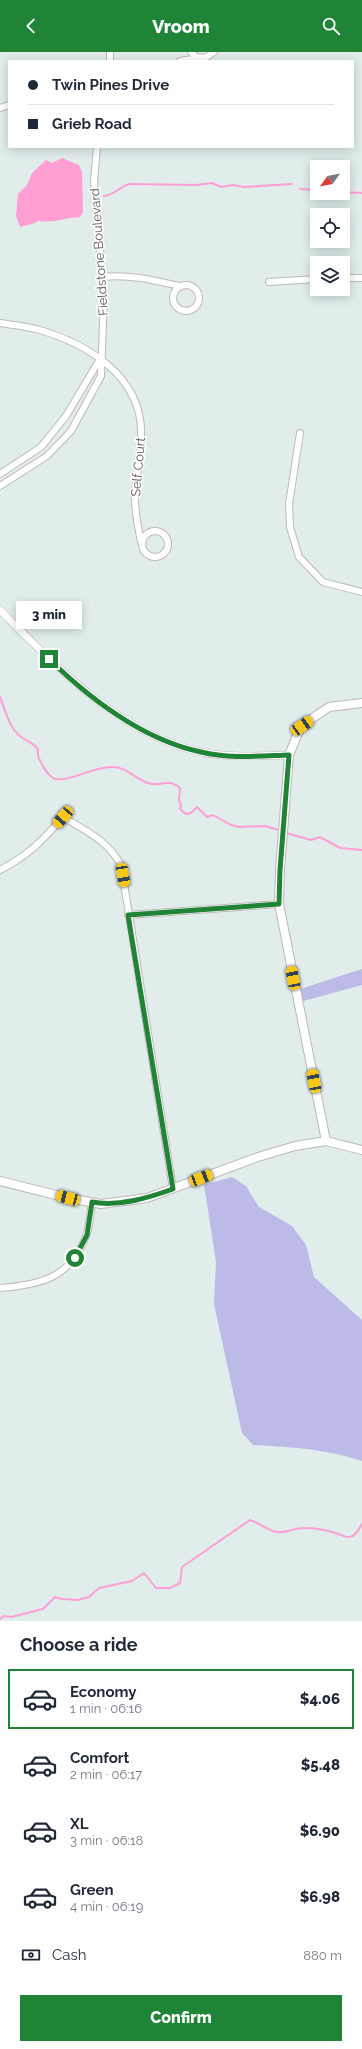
<!DOCTYPE html>
<html lang="en">
<head>
<meta charset="utf-8">
<style>
  :root { --surface:#fff; --page:#f2f2f3; --text:#1f2937; --muted:#747a83; --line:#e0e1e3; --accent:#208437 }
  body { margin:0; font-family:Raleway,sans-serif; background:var(--page); color:var(--text); height:100vh; display:flex; flex-direction:column; font-size:15px; white-space:nowrap }
  * { box-sizing:border-box; margin:0 }
  p { font-size:13px; color:var(--muted) }
  .icon { flex:none; width:22px; height:22px; fill:none; stroke:currentColor; stroke-width:2; stroke-linecap:round; stroke-linejoin:round }
  .map { position:relative; height:1569px; overflow:hidden }
  .details { display:flex; flex-direction:column; background:var(--surface); flex:1 }
  .details>* { flex:none }
  .hud { position:absolute; left:8px; top:8px; width:346px; height:88px; border-radius:0px; box-shadow:0 2px 10px #0003; display:grid; align-content:center; height:88px; padding:0 20px; background:var(--surface) }
  .needle { width:26px; rotate:237deg }
  .tools { position:absolute; left:310px; top:108px; display:grid; gap:8px }
  .tools a { display:grid; place-items:center; width:40px; height:40px; border-radius:0px; background:var(--surface); box-shadow:0 2px 10px #0003; font-size:20px }
  .end { position:absolute; width:18px; height:18px; margin:-9px; border:5px solid #208437; background:#fff; box-shadow:0 0 0 2px #fff }
  .from { border-radius:50% }
  .bubble { position:absolute; height:28px; border-radius:0px; background:var(--surface); box-shadow:0 2px 10px #0003; font-size:13px; font-weight:800; line-height:28px; text-align:center }
  .car { position:absolute; width:12px; height:24px; margin:-12px -6px; border-radius:5px; box-shadow:0 0 3px 1px #0007; background:linear-gradient(#f5c518 24%,#345 0 40%,#f5c518 0 76%,#345 0 86%,#f5c518 0) }
  .hud b { display:flex; align-items:center; gap:14px; height:38px; font-size:15px }
  .hud b+b { border-top:1px solid var(--line) }
  .hud i { width:10px; height:10px; background:var(--text) }
  ul { padding:0; list-style:none }
  li { display:flex; align-items:center; gap:12px; height:60px; margin:0 8px 6px; padding:0 12px; border:2px solid transparent; border-radius:0px }
  li div { flex:1 }
  li b { display:block; font-size:15px }
  li em { font-style:normal; font-weight:800 }
  li.on { border-color:var(--accent) }
  li>.icon { width:36px; height:36px; stroke-width:1.5 }
  h2 { padding:0 20px; font-size:18px; line-height:48px }
  .pay { display:flex; align-items:center; gap:10px; height:44px; padding:0 20px; font-size:15px }
  .pay p { margin-inline-start:auto }
  .button { display:flex; gap:8px; margin-top:auto; padding:8px 20px }
  .button a { flex:1; height:46px; border-radius:0px; background:var(--accent); color:#fff; font-size:16px; font-weight:800; line-height:46px; text-align:center }
  header { display:flex; justify-content:space-between; align-items:center; height:52px; padding:0 20px; background:var(--accent); color:#fff; font-size:18px; font-weight:800 }
  .map>svg:first-child { display:block }
  .green { fill:#bcbbe7 }
  .water { fill:#ff9fd3 }
  .lines { fill:none; stroke-linecap:round; stroke-linejoin:round }
  .stream { stroke:#ff9fd3; stroke-width:2 }
  .minor-casing { stroke:#c1b8bb; stroke-width:8 }
  .tertiary-casing { stroke:#c1b8bb; stroke-width:8 }
  .secondary-casing { stroke:#c0b6ba; stroke-width:10 }
  .minor { stroke:#fff; stroke-width:6 }
  .tertiary { stroke:#fff; stroke-width:7 }
  .secondary { stroke:#fff; stroke-width:8 }
  .route { stroke:#208437; stroke-width:5 }
  .labels { text-anchor:middle; dominant-baseline:central; stroke-width:3.5; stroke-linejoin:round; paint-order:stroke }
  .street-label { font-size:13px; fill:#63595d; stroke:#fff }
</style>
</head>
<body>
<header><svg class="icon" aria-label="back" viewBox="0 0 24 24"><path d="M15 5l-7 7 7 7"/></svg>Vroom<svg class="icon" aria-label="search" viewBox="0 0 24 24"><circle cx="10" cy="10" r="6"/><path d="M15 15l6 6"/></svg></header>
<div class="map">
<svg width="362" height="1569" viewBox="0 0 362 1569">
  <rect width="100%" height="100%" fill="#e0edeb"/>
  <path class="green" d="M362,917v16l-66,18 -2,-12z
    M232,1125l14,9 13,21 33,19 14,19 8,32 48,43v141c-36,-12 -72,-14 -109,-16l-11,-12 -28,-129 2,-42 -12,-77z"/>
  <path class="water" d="M62,106l17,7 3,7 1,40 -3,5c-17,1 -24,6 -42,4l-3,2 -15,4 -4,-11 2,-22 9,-9 5,-12 14,-13 6,3z"/>
  <g class="lines">
    <path class="stream" d="M300,137l17,1
      M343,140l19,1
      M104,144c11,-1 15,-9 25,-12l67,1 16,-2 9,4 12,-2 11,2 48,-3
      M0,645c5,12 9,31 20,39 6,5 12,6 18,13 -1,7 1,10 5,17 3,5 6,11 12,13 15,3 40,-13 58,-12 14,0 22,12 35,16 14,5 18,-6 32,5l-1,13 2,3 -1,5 6,5 5,-1 6,-6 10,10 6,-2 18,10 9,2 25,-1 17,5
      M286,781l25,7 9,-3 20,11 22,2
      M0,1567l4,-3 7,1 32,-8 12,-12 7,2 16,1 11,-3 10,-9 33,-7 12,-8 12,15h14l10,-5 2,-16 68,-47c10,3 16,10 27,12 10,1 19,-5 28,-4 10,0 21,2 30,5 6,1 9,5 15,4 6,-1 9,-8 12,-13"/>
    <g class="minor-casing">
      <path id="minor" d="M110,0v9
        M191,0l5,5 9,1 9,-6
        M180,9l20,-3
        M0,56l9,-3
        M102,225c27,-3 51,3 77,9
        M343,226h19
        M269,230l48,-3
        M173 246a13 13 0 1 1 26 0a13 13 0 1 1-26 0Z
        M0,271c12,2 24,3 36,6 51,14 108,48 105,108 0,19 -5,38 -6,57 -1,16 3,32 6,48
        M300,381l-11,71 1,23 9,30 24,25 39,10
        M0,422l41,-27 25,-31 34,-57
        M0,434l47,-30 24,-25 30,-55 3,-80 -10,-115 3,-34
        M142 492a13 13 0 1 1 26 0a13 13 0 1 1-26 0Z
        M0,818c29,-15 42,-29 63,-53 23,14 44,23 58,48l52,324
        M128,863l151,-11
        M0,1236c40,-3 71,-10 86,-52 4,-10 4,-23 6,-33"/>
    </g>
    <g class="tertiary-casing">
      <path id="tertiary" d="M0,558c56,56 120,125 201,142 28,6 59,4 88,3"/>
    </g>
    <g class="secondary-casing">
      <path id="secondary" d="M326,1089l-47,-237 1,-34 9,-115 12,-29 28,-19 33,-4
        M0,1129l68,17 33,6 46,-6 111,-41 37,-11 31,-5 36,9"/>
    </g>
    <use href="#minor" class="minor"/>
    <use href="#tertiary" class="tertiary"/>
    <use href="#secondary" class="secondary"/>
  </g>
  <g class="lines">
    <path class="route" d="M49,607c41,40 95,81 152,93 28,7 59,4 88,3l-9,115 -1,34 -151,11 45,274c-25,9 -55,18 -81,13l-5,33 -12,23"/>
  </g>
  <g class="labels">
    <g class="street-label">
      <text transform="translate(99 200) rotate(-94)">Fieldstone Boulevard</text>
      <text transform="translate(138 415) rotate(-85)">Self Court</text>
    </g>
  </g>
</svg>
<div class="tools">
<a><svg class="needle" viewBox="-14 -14 28 28"><path d="M0-13l5 13h-10z" fill="#e53935"/><path d="M0 13l5-13h-10z" fill="#747a83"/></svg></a>
<a><svg class="icon" aria-label="locate" viewBox="0 0 24 24"><circle cx="12" cy="12" r="6"/><path d="M12 2v4M12 18v4M2 12h4M18 12h4"/></svg></a>
<a><svg class="icon" aria-label="layers" viewBox="0 0 24 24"><path d="M12 4l9 5-9 5-9-5zM3 14l9 5 9-5"/></svg></a>
</div>
<i class="end from" style="left:75px;top:1206px"></i>
<i class="end" style="left:49px;top:607px"></i>
<div class="bubble" style="left:16px;top:549px;width:66px">3 min</div>
<i class="car" style="left:302px;top:674px;rotate:56deg"></i>
<i class="car" style="left:63px;top:765px;rotate:221deg"></i>
<i class="car" style="left:123px;top:823px;rotate:170deg"></i>
<i class="car" style="left:293px;top:926px;rotate:349deg"></i>
<i class="car" style="left:314px;top:1029px;rotate:349deg"></i>
<i class="car" style="left:201px;top:1126px;rotate:69deg"></i>
<i class="car" style="left:68px;top:1146px;rotate:285deg"></i>
<div class="hud">
<b><i class="from"></i>Twin Pines Drive</b>
<b><i></i>Grieb Road</b>
</div>
</div>
<section class="details">
<h2>Choose a ride</h2>
<ul>
<li class="on"><svg class="icon" aria-label="car" viewBox="0 0 24 24"><path d="M5 17H2v-5l4-1 3-4h7l3 4 3 1v5h-3M9 17h6M6 11h13"/><circle cx="7" cy="17" r="2"/><circle cx="17" cy="17" r="2"/></svg><div><b>Economy</b><p>1 min · 06:16</p></div><em>$4.06</em></li>
<li><svg class="icon" aria-label="car" viewBox="0 0 24 24"><path d="M5 17H2v-5l4-1 3-4h7l3 4 3 1v5h-3M9 17h6M6 11h13"/><circle cx="7" cy="17" r="2"/><circle cx="17" cy="17" r="2"/></svg><div><b>Comfort</b><p>2 min · 06:17</p></div><em>$5.48</em></li>
<li><svg class="icon" aria-label="car" viewBox="0 0 24 24"><path d="M5 17H2v-5l4-1 3-4h7l3 4 3 1v5h-3M9 17h6M6 11h13"/><circle cx="7" cy="17" r="2"/><circle cx="17" cy="17" r="2"/></svg><div><b>XL</b><p>3 min · 06:18</p></div><em>$6.90</em></li>
<li><svg class="icon" aria-label="car" viewBox="0 0 24 24"><path d="M5 17H2v-5l4-1 3-4h7l3 4 3 1v5h-3M9 17h6M6 11h13"/><circle cx="7" cy="17" r="2"/><circle cx="17" cy="17" r="2"/></svg><div><b>Green</b><p>4 min · 06:19</p></div><em>$6.98</em></li>
</ul>
<div class="pay"><svg class="icon" aria-label="cash" viewBox="0 0 24 24"><path d="M3 7h18v10H3z"/><circle cx="12" cy="12" r="2"/></svg>Cash<p>880 m</p></div>
<div class="button"><a>Confirm</a></div>
</section>
</body>
</html>
